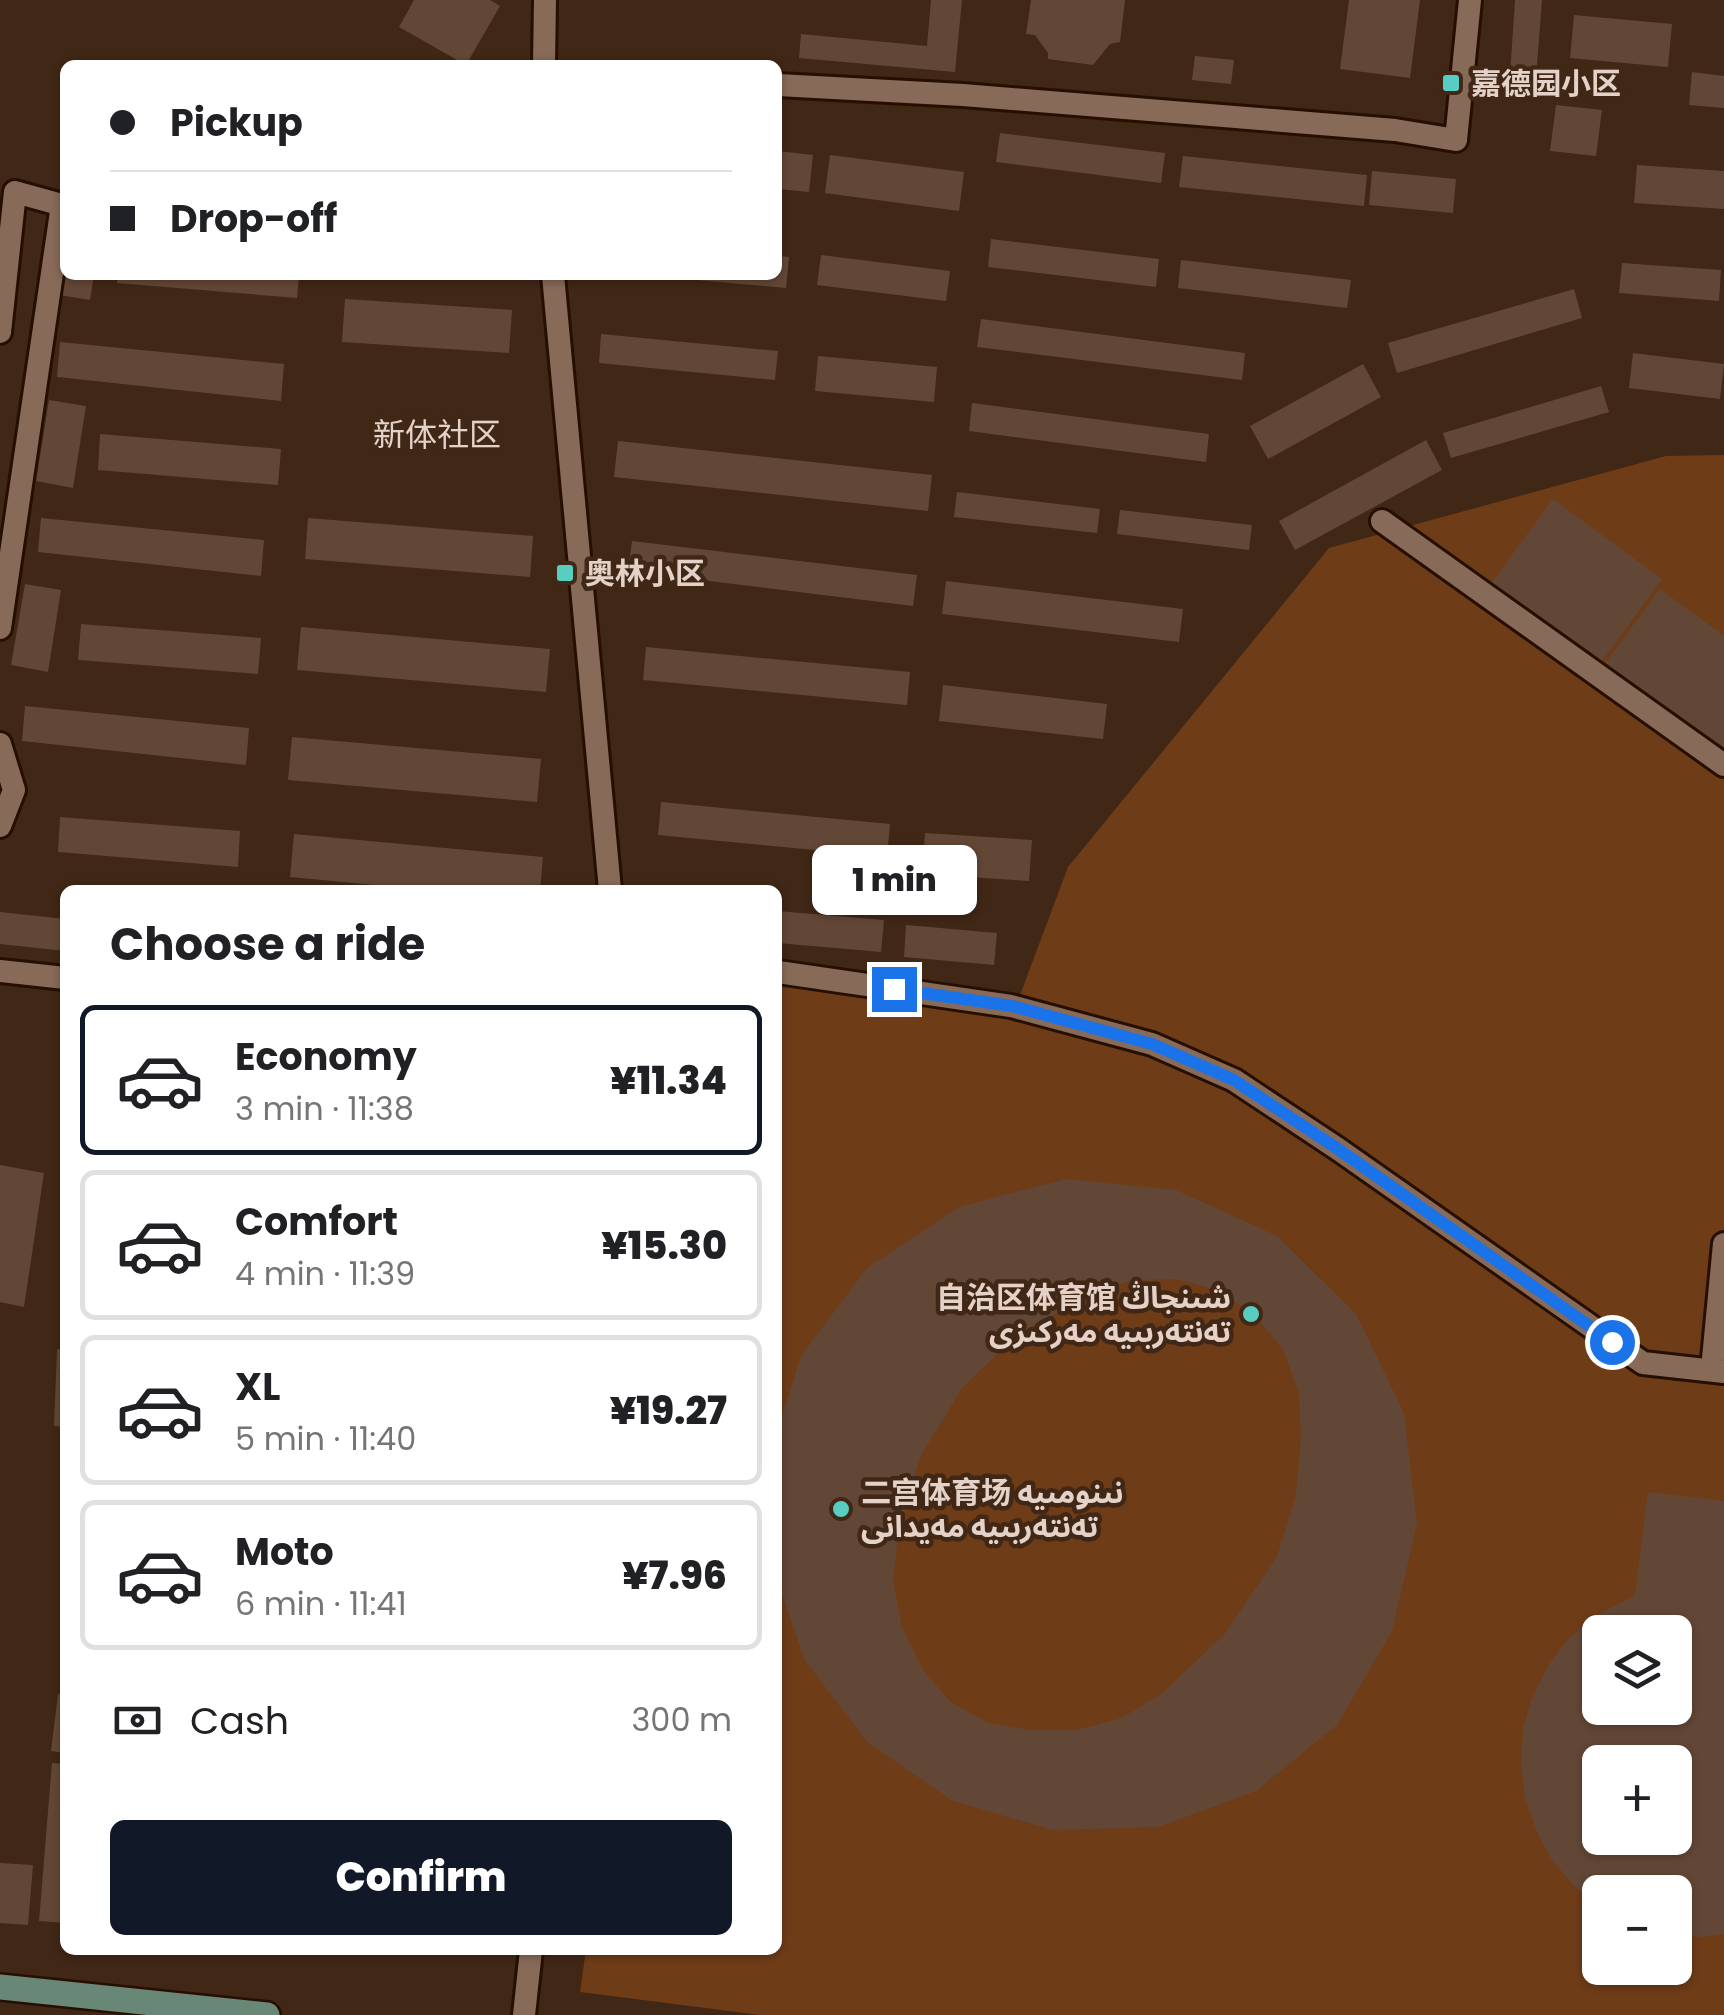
<!DOCTYPE html>
<html lang="en">
<head>
<meta charset="utf-8">
<style>
  :root { --surface:#fff; --page:#f2f2f2; --text:#202124; --muted:#757577; --line:#e0e0e0; --accent:#111827 }
  body { margin:0; font-family:Poppins,"Noto Sans Arabic","Noto Sans SC",sans-serif; background:var(--page); color:var(--text); height:100vh; display:flex; flex-direction:column; font-size:38px; white-space:nowrap }
  * { box-sizing:border-box; margin:0 }
  p { font-size:32px; color:var(--muted) }
  .icon { flex:none; width:55px; height:55px; fill:none; stroke:currentColor; stroke-width:2; stroke-linecap:round; stroke-linejoin:round }
  .map { position:relative; flex:1; overflow:hidden }
  .side { position:absolute; left:60px; top:885px; width:722px; height:1070px; display:flex; flex-direction:column; background:var(--surface); border-radius:15px; box-shadow:0 2px 8px #0004 }
  .side>* { flex:none }
  .top-card { position:absolute; left:60px; top:60px; width:722px; height:220px; border-radius:15px; box-shadow:0 2px 8px #0004; display:grid; align-content:center; height:220px; padding:0 50px; background:var(--surface) }
  .buttons { position:absolute; left:1582px; top:1615px; display:grid; gap:20px }
  .buttons a { display:grid; place-items:center; width:110px; height:110px; border-radius:15px; background:var(--surface); box-shadow:0 2px 8px #0004; font-size:50px }
  .end { position:absolute; width:45px; height:45px; margin:-22px; border:12px solid #1a73e8; background:#fff; box-shadow:0 0 0 5px #fff }
  .from { border-radius:50% }
  .bubble { position:absolute; height:70px; border-radius:15px; background:var(--surface); box-shadow:0 2px 8px #0004; font-size:32px; font-weight:800; line-height:70px; text-align:center }
  .top-card b { display:flex; align-items:center; gap:35px; height:95px; font-size:38px }
  .top-card b+b { border-top:2px solid var(--line) }
  .top-card i { width:25px; height:25px; background:var(--text) }
  ul { padding:0; list-style:none }
  li { display:flex; align-items:center; gap:30px; height:150px; margin:0 20px 15px; padding:0 30px; border:5px solid var(--line); border-radius:15px }
  li div { flex:1 }
  li b { display:block; font-size:38px }
  li em { font-style:normal; font-weight:800 }
  li.selected { border-color:var(--accent) }
  li>.icon { width:90px; height:90px; stroke-width:1.5 }
  h2 { padding:0 50px; font-size:45px; line-height:120px }
  .pay { display:flex; align-items:center; gap:25px; height:110px; padding:0 50px; font-size:38px }
  .pay p { margin-inline-start:auto }
  .cta { display:flex; gap:20px; margin-top:auto; padding:20px 50px }
  .cta a { flex:1; height:115px; border-radius:15px; background:var(--accent); color:#fff; font-size:40px; font-weight:800; line-height:115px; text-align:center }
  .map>svg:first-child { display:block }
  .pitch { fill:#6f3c18; fill-rule:evenodd }
  .building { fill:#634736; fill-rule:evenodd }
  .lines { fill:none; stroke-linecap:round; stroke-linejoin:round }
  .minor-casing { stroke:#260f01; stroke-width:28 }
  .secondary-casing { stroke:#260f01; stroke-width:30 }
  .minor { stroke:#886a58; stroke-width:22 }
  .secondary { stroke:#688777; stroke-width:25 }
  .route { stroke:#1a73e8; stroke-width:12 }
  .poi-dot { fill:#57cec1; stroke:#402716; stroke-width:4 }
  .labels { text-anchor:middle; dominant-baseline:central; stroke-width:9; stroke-linejoin:round; paint-order:stroke }
  .poi-label { font-size:30px; font-weight:bold; fill:#e4d2c8; stroke:#402716; text-anchor:start }
  .neighbourhood-label { font-size:32px; fill:#e4d2c8; stroke:#402716 }
</style>
</head>
<body>
<div class="map">
<svg width="1724" height="2015" viewBox="0 0 1724 2015">
  <rect width="100%" height="100%" fill="#402716"/>
  <path class="pitch" d="M1724,455v1560h-964l-180,-23 6,-42h192v-972l242,17 48,-128 261,-319 337,-92zM1600,1632h75v76h-75zM1600,1762h75v76h-75zM1600,1892h75v76h-75z"/>
  <path class="building" d="M414,0h76l10,6 -34,59 -67,-38z
    M931,0h31l-7,72 -156,-14 2,-24 126,12z
    M1031,0h94l-5,42 -10,2 -17,21 -45,-6v-6l-13,-18 -9,-1z
    M1349,0h71l-10,78 -70,-9z
    M1515,0h27l-6,77 -26,-2z
    M1574,15l98,9 -4,43 -98,-9z
    M1195,56l39,4 -3,24 -39,-4z
    M1692,72l32,4v32l-35,-3z
    M1556,105l46,5 -6,46 -46,-5z
    M1000,133l165,20 -4,30 -165,-21z
    M778,151l35,4 -4,37 -31,-3z
    M830,155l134,17 -5,39 -134,-18z
    M1183,156l184,19 -3,31 -185,-19z
    M1637,165l87,6v38l-90,-6z
    M1372,171l84,8 -3,34 -84,-8z
    M65,234v41h29l-4,25 -37,-6z
    M991,239l168,20 -3,28 -168,-20z
    M821,255l129,16 -4,30 -129,-16z
    M778,256l11,1 -3,31 -112,-10v-3h104z
    M1181,260l170,20 -4,28 -169,-20z
    M1622,263l99,7 -2,31 -100,-8z
    M118,275h181l-2,23 -180,-15z
    M1574,289l8,29 -185,55 -9,-30z
    M345,299l167,11 -3,43 -167,-11z
    M981,319l264,34 -3,27 -265,-33z
    M601,334l177,17 -3,29 -176,-17z
    M60,342l224,22 -3,37 -224,-24z
    M1633,353l91,11 -4,35 -91,-11z
    M818,356l119,11 -3,35 -119,-11z
    M1363,364l18,33 -113,62 -18,-33z
    M1601,386l8,26 -158,46 -8,-25z
    M49,400l37,6 -13,82 -37,-7z
    M972,403l237,31 -3,28 -237,-31z
    M100,434l181,15 -3,36 -180,-15z
    M1426,440l16,30 -147,80 -16,-29z
    M618,441l314,34 -4,36 -314,-34z
    M957,492l143,17 -3,24 -143,-16z
    M1553,499l109,80 -68,93 -110,-79z
    M1120,510l132,15 -3,25 -132,-16z
    M41,518l223,22 -3,36 -223,-24z
    M308,518l225,18 -3,41 -225,-18z
    M632,541l285,34 -4,31 -285,-35z
    M946,581l237,28 -4,33 -237,-28z
    M25,584l36,6 -13,82 -37,-7z
    M1660,589l64,47v123l-129,-82z
    M81,624l180,14 -3,36 -180,-14z
    M301,627l249,22 -4,43 -249,-22z
    M646,647l264,25 -3,33 -264,-25z
    M943,685l164,19 -4,35 -164,-18z
    M25,706l224,22 -3,37 -224,-24z
    M292,737l249,22 -4,43 -249,-22z
    M661,802l229,22 -3,33 -229,-22z
    M60,817l180,14 -2,36 -180,-15z
    M925,833l107,7 -3,41 -107,-7z
    M294,834l249,23 -3,33h-113l-137,-13z
    M778,911l106,9 -3,32 -103,-9z
    M0,912l65,7v32l-65,-7z
    M906,925l91,8 -3,32 -90,-8z
    M0,1165l44,8 -20,134 -24,-5z
    M1066,1179l110,11 101,46 79,78 48,99 13,110 -25,108 -55,94 -81,66 -98,36 -105,3 -100,-29 -86,-59 -63,-83 -26,-78v-151l23,-74 66,-88 92,-61zM1177,1279l42,12 37,25 28,35 15,42 2,44 -5,58 -19,62 -53,78 -62,58 -40,25 -45,12h-47l-42,-7 -37,-21 -28,-32 -21,-42 -9,-47 5,-47 22,-77 42,-69 57,-55 71,-38 42,-15z
    M57,1349l8,1v77l-11,-1z
    M1648,1492l76,9v433l-23,3 -26,-3v-42h-75v15l-25,-20 -23,-27 -16,-30 -11,-33 -4,-34 2,-35 10,-33 16,-31 21,-27 27,-22 38,-20zM1600,1632h75v76h-75zM1600,1762h75v76h-75z
    M58,1694l7,1v58l-14,-2z
    M52,1763l13,1v159l-26,-2z
    M0,1863l33,2 -5,60 -28,-2z"/>
  <g class="lines">
    <g class="minor-casing">
      <path id="minor" d="M544,65l1,-65
        M778,85l185,10 432,35 61,10 14,-140
        M553,275l57,615
        M0,332l15,-140 47,13 -62,423
        M1382,521l342,244
        M0,744l14,46 -14,36
        M0,971l65,7
        M778,972l233,34 141,38 82,36 104,69 305,214 81,9
        M1712,1369l12,-125
        M524,2015l7,-65"/>
    </g>
    <g class="secondary-casing">
      <path id="secondary" d="M0,1987l267,28"/>
    </g>
    <use href="#minor" class="minor"/>
    <use href="#secondary" class="secondary"/>
  </g>
  <g class="lines">
    <path class="route" d="M894,989l118,17 140,38 82,36 104,69 274,193"/>
  </g>
  <g class="poi-dot">
    <rect x="1441" y="73" width="20" height="20" rx="5"/>
    <rect x="555" y="563" width="20" height="20" rx="5"/>
    <circle cx="1251" cy="1314" r="10"/>
    <circle cx="841" cy="1509" r="10"/>
  </g>
  <g class="labels">
    <g class="poi-label">
      <text x="1471" y="83">嘉德园小区</text>
      <text x="585" y="573">奥林小区</text>
      <text x="1231" y="1297" text-anchor="end">自治区体育馆 شىنجاڭ<tspan x="1231" dy="34">تەنتەربىيە مەركىزى</tspan></text>
      <text x="861" y="1492">二宫体育场 نىنومىيە<tspan x="861" dy="34">تەنتەربىيە مەيدانى</tspan></text>
    </g>
    <g class="neighbourhood-label">
      <text x="437" y="434">新体社区</text>
    </g>
  </g>
</svg>
<div class="buttons">
<a><svg class="icon" aria-label="layers" viewBox="0 0 24 24"><path d="M12 4l9 5-9 5-9-5zM3 14l9 5 9-5"/></svg></a>
<a>+</a>
<a>−</a>
</div>
<i class="end from" style="left:1612px;top:1342px"></i>
<i class="end" style="left:894px;top:989px"></i>
<div class="bubble" style="left:812px;top:845px;width:165px">1 min</div>
<div class="top-card">
<b><i class="from"></i>Pickup</b>
<b><i></i>Drop-off</b>
</div>
<section class="side">
<h2>Choose a ride</h2>
<ul>
<li class="selected"><svg class="icon" aria-label="car" viewBox="0 0 24 24"><path d="M5 17H2v-5l4-1 3-4h7l3 4 3 1v5h-3M9 17h6M6 11h13"/><circle cx="7" cy="17" r="2"/><circle cx="17" cy="17" r="2"/></svg><div><b>Economy</b><p>3 min · 11:38</p></div><em>¥11.34</em></li>
<li><svg class="icon" aria-label="car" viewBox="0 0 24 24"><path d="M5 17H2v-5l4-1 3-4h7l3 4 3 1v5h-3M9 17h6M6 11h13"/><circle cx="7" cy="17" r="2"/><circle cx="17" cy="17" r="2"/></svg><div><b>Comfort</b><p>4 min · 11:39</p></div><em>¥15.30</em></li>
<li><svg class="icon" aria-label="car" viewBox="0 0 24 24"><path d="M5 17H2v-5l4-1 3-4h7l3 4 3 1v5h-3M9 17h6M6 11h13"/><circle cx="7" cy="17" r="2"/><circle cx="17" cy="17" r="2"/></svg><div><b>XL</b><p>5 min · 11:40</p></div><em>¥19.27</em></li>
<li><svg class="icon" aria-label="car" viewBox="0 0 24 24"><path d="M5 17H2v-5l4-1 3-4h7l3 4 3 1v5h-3M9 17h6M6 11h13"/><circle cx="7" cy="17" r="2"/><circle cx="17" cy="17" r="2"/></svg><div><b>Moto</b><p>6 min · 11:41</p></div><em>¥7.96</em></li>
</ul>
<div class="pay"><svg class="icon" aria-label="cash" viewBox="0 0 24 24"><path d="M3 7h18v10H3z"/><circle cx="12" cy="12" r="2"/></svg>Cash<p>300 m</p></div>
<div class="cta"><a>Confirm</a></div>
</section>
</div>
</body>
</html>
